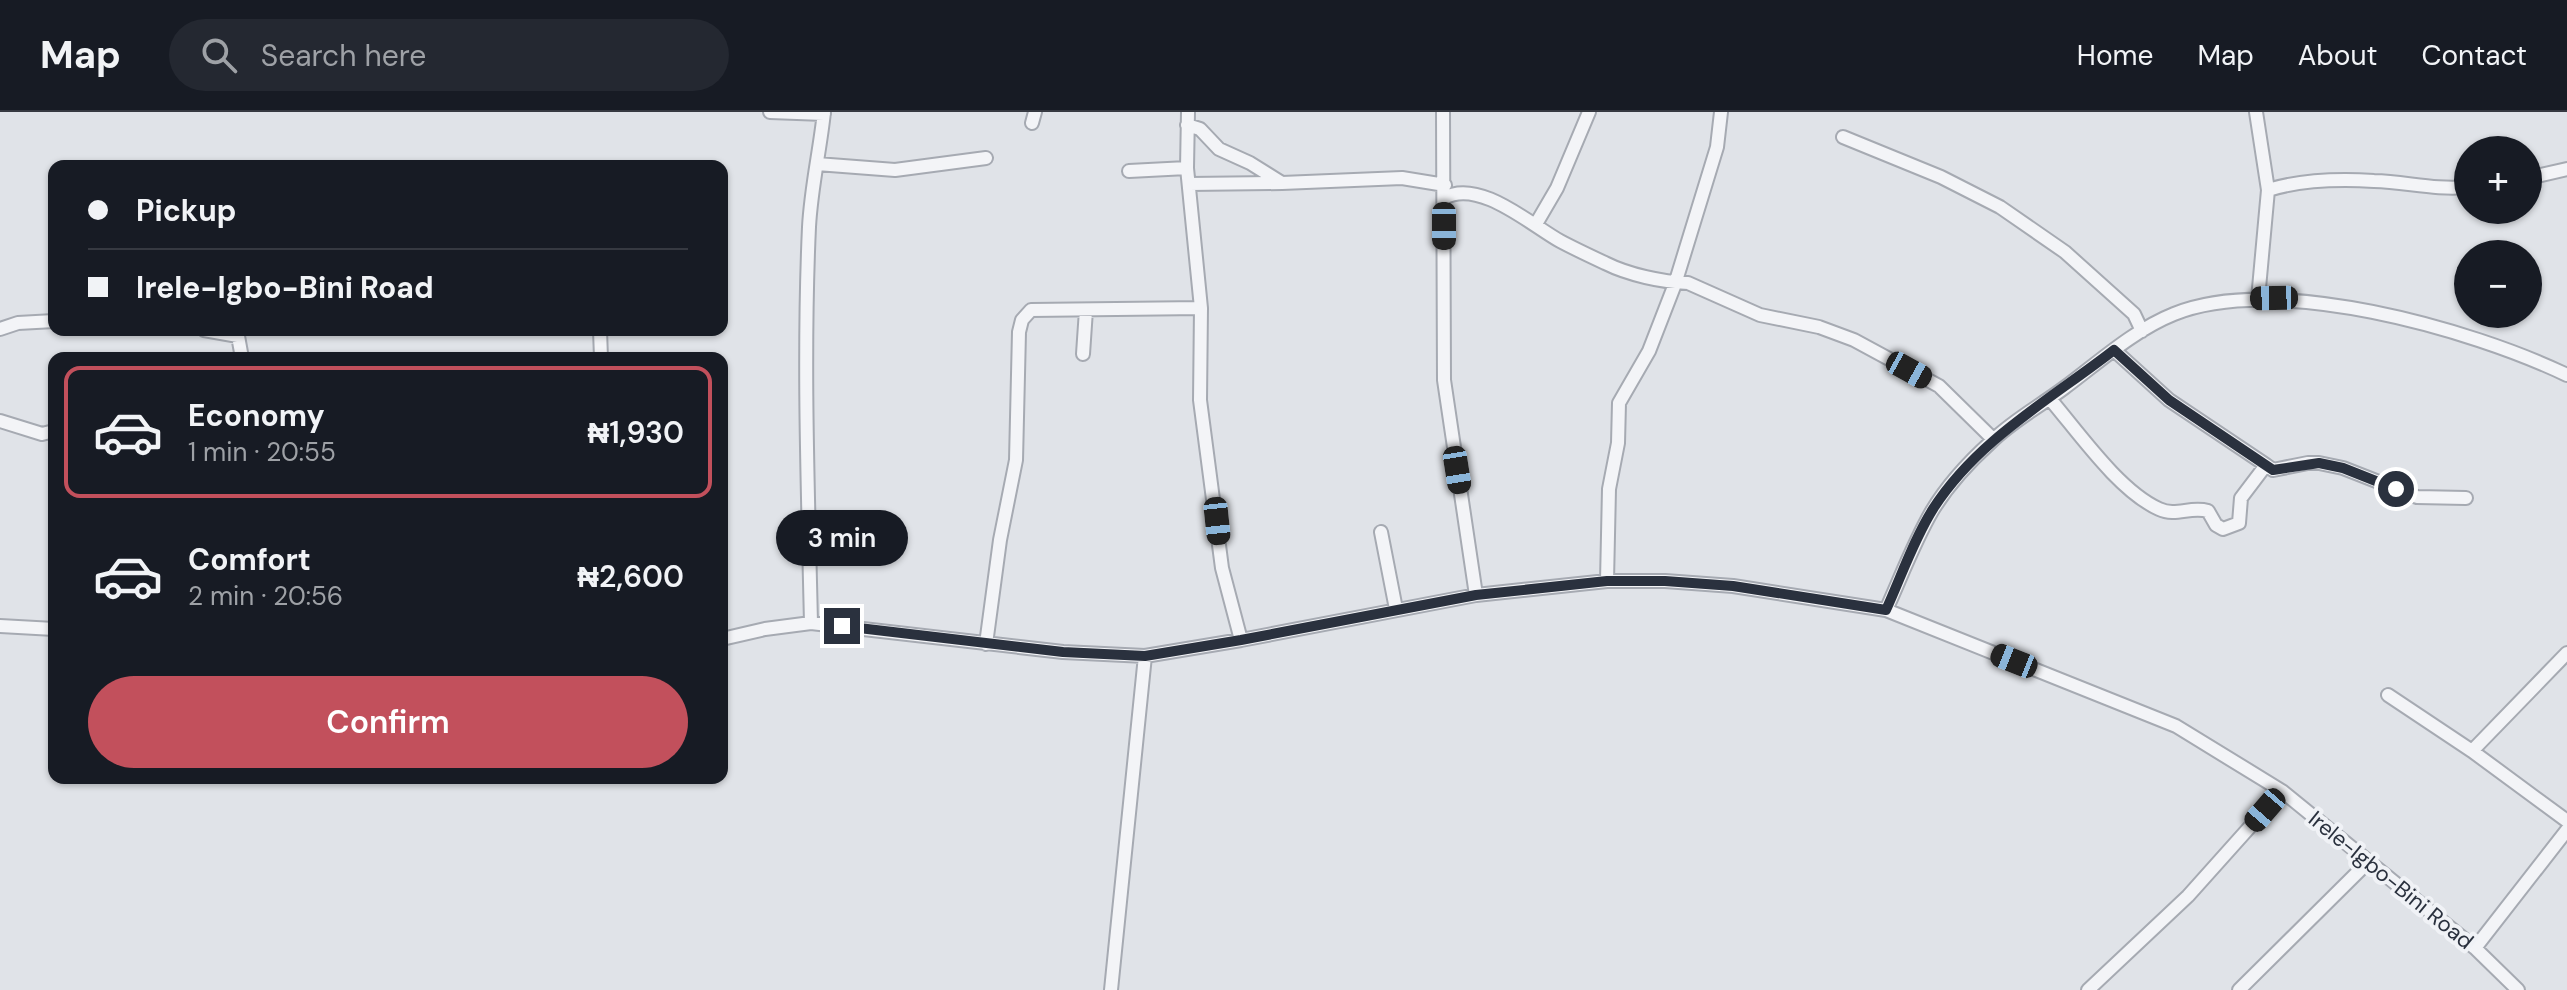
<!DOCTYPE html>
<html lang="en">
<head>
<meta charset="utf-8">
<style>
  :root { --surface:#171b24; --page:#242831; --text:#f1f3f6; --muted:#9ea1a6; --line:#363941; --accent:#c2505c }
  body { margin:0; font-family:"DM Sans",sans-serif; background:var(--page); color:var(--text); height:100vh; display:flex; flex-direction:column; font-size:30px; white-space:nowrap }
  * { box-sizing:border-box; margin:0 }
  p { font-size:26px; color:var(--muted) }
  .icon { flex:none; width:44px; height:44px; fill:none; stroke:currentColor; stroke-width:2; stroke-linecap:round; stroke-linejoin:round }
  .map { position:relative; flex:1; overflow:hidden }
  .details { position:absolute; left:48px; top:240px; width:680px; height:432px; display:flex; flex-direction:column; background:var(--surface); border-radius:16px; box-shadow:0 2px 6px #0004 }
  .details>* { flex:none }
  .top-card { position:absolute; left:48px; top:48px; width:680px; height:176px; border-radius:16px; box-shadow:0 2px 6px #0004; display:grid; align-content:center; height:176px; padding:0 40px; background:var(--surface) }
  .fabs { position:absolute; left:2454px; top:24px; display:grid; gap:16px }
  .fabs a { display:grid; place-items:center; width:88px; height:88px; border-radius:50%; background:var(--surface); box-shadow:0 2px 6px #0004; font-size:40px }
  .end { position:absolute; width:36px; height:36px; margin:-18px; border:10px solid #2a313e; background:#fff; box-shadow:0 0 0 4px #fff }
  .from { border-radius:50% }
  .bubble { position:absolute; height:56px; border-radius:28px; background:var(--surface); box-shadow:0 2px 6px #0004; font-size:26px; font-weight:600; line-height:56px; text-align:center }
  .car { position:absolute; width:24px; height:48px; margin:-24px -12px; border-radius:10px; box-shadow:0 0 6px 2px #0007; background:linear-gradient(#222 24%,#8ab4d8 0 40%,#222 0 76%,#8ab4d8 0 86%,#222 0) }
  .top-card b { display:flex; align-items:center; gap:28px; height:76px; font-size:30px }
  .top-card b+b { border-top:2px solid var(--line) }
  .top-card i { width:20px; height:20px; background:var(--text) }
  ul { padding:14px 0 0; list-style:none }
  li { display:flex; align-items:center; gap:24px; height:132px; margin:0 16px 12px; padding:0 24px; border:4px solid transparent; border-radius:16px }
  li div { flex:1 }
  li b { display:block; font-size:30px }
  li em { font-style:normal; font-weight:600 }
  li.selected { border-color:var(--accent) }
  li>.icon { width:72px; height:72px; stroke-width:1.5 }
  .primary-button { display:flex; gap:16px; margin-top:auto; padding:16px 40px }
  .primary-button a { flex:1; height:92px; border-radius:48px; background:var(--accent); color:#fff; font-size:32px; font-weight:600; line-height:92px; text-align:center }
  header { display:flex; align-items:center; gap:48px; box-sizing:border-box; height:112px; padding:0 40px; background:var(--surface); border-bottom:2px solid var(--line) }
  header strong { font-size:38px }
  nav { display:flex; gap:44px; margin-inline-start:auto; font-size:28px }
  .search { width:560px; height:72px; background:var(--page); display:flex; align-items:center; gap:20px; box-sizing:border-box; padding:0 28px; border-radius:44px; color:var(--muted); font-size:30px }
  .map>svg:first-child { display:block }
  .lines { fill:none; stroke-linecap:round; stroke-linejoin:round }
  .minor-casing { stroke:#a6aab2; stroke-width:16 }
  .minor { stroke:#f3f4f7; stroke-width:12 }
  .route { stroke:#2a313e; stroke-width:10 }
  .labels { text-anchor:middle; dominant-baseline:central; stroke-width:8; stroke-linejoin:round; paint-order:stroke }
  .street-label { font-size:22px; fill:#2a313e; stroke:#f0f2f6 }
</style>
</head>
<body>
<header>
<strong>Map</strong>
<div class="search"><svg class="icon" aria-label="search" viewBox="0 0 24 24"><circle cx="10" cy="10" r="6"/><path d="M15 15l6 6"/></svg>Search here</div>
<nav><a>Home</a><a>Map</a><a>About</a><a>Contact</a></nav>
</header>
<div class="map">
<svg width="2567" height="878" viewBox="0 0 2567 878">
  <rect width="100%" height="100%" fill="#e0e3e8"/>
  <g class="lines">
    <g class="minor-casing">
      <path id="minor" d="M770,0l54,2
        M1188,0l-1,56 14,140 -1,92 22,168 19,72
        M1443,0l1,268 32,215
        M2256,0l12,78
        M1032,11l3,-11
        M1187,13l13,4 19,20 31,14 32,20 120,-5 43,7
        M1843,25l98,40 59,30 65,45 69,62 8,17
        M817,52l78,6 91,-12
        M1129,59l58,-3
        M2528,66l39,-9
        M1189,72l93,-1
        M1444,86c35,-20 87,27 116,43 15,8 30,15 45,22 24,12 57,19 83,20l72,32 59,12 35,13 85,46 54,53
        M1536,112l21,-36 32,-76
        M2258,187l10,-109c32,-10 72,-11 106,-9 33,1 60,9 94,6
        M0,217l18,-6 36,-2
        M204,218l34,6 4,22
        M600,218l1,28
        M1083,242l3,-44
        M2050,287c29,34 69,92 109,110 17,8 31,-3 49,2l8,14 7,4 16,-6 2,-25 25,-33 -97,-65 -55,-50
        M0,309l42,13 12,-3
        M2266,353l7,5 35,-7h11l24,5 74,29 49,1
        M1381,420l15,77
        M1607,469l2,-92 9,-46 1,-40 30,-52 26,-67 42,-137 4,-35
        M1886,498c15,-33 28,-68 46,-99 15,-25 38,-50 59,-69 21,-21 49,-36 73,-54 35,-26 70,-58 110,-74 101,-41 297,15 393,61
        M811,511c-3,-131 -8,-264 -2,-396 2,-39 11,-77 15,-115
        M0,514l54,3
        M722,527l43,-10 46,-6 252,29 82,4 96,-16 235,-45 131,-14h58l68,5 153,24 290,116 106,65 193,157 43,42
        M986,532l14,-104 16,-80 3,-128 3,-12 9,-10 170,-2
        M2388,583l84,56 95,70
        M2472,639l95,-98
        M2475,836l92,-118
        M1111,878l34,-334
        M2088,878l100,-94 94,-105
        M2239,878l129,-128"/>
    </g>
    <use href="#minor" class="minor"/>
  </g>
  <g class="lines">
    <path class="route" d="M842,514l221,26 82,4 96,-16 235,-45 131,-14h58l68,5 153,24c15,-33 28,-71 47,-101 44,-69 118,-110 181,-159l55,50 104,70 46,-7 24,5 53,21"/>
  </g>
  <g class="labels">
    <g class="street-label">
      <text transform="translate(2391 768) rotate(39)">Irele-Igbo-Bini Road</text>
    </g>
  </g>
</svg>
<div class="fabs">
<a>+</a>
<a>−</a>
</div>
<i class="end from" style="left:2396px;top:377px"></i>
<i class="end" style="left:842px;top:514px"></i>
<div class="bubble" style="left:776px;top:398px;width:132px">3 min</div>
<i class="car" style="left:1444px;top:114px;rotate:180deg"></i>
<i class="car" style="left:2274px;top:186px;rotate:269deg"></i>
<i class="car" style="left:1909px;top:258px;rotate:119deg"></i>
<i class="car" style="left:1457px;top:358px;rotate:171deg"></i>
<i class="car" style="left:1217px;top:409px;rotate:174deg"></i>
<i class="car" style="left:2014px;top:549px;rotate:292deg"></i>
<i class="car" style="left:2265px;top:698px;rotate:221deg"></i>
<div class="top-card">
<b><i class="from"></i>Pickup</b>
<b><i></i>Irele-Igbo-Bini Road</b>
</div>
<section class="details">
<ul>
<li class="selected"><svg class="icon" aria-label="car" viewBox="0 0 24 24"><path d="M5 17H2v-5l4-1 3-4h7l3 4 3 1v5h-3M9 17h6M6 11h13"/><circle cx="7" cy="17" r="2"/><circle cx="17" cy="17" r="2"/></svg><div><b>Economy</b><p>1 min · 20:55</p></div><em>₦1,930</em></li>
<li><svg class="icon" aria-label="car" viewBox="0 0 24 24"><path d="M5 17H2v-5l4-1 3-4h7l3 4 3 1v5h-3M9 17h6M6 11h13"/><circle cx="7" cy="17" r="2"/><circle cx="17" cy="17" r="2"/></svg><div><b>Comfort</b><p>2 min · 20:56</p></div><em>₦2,600</em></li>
</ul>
<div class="primary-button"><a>Confirm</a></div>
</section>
</div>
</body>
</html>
